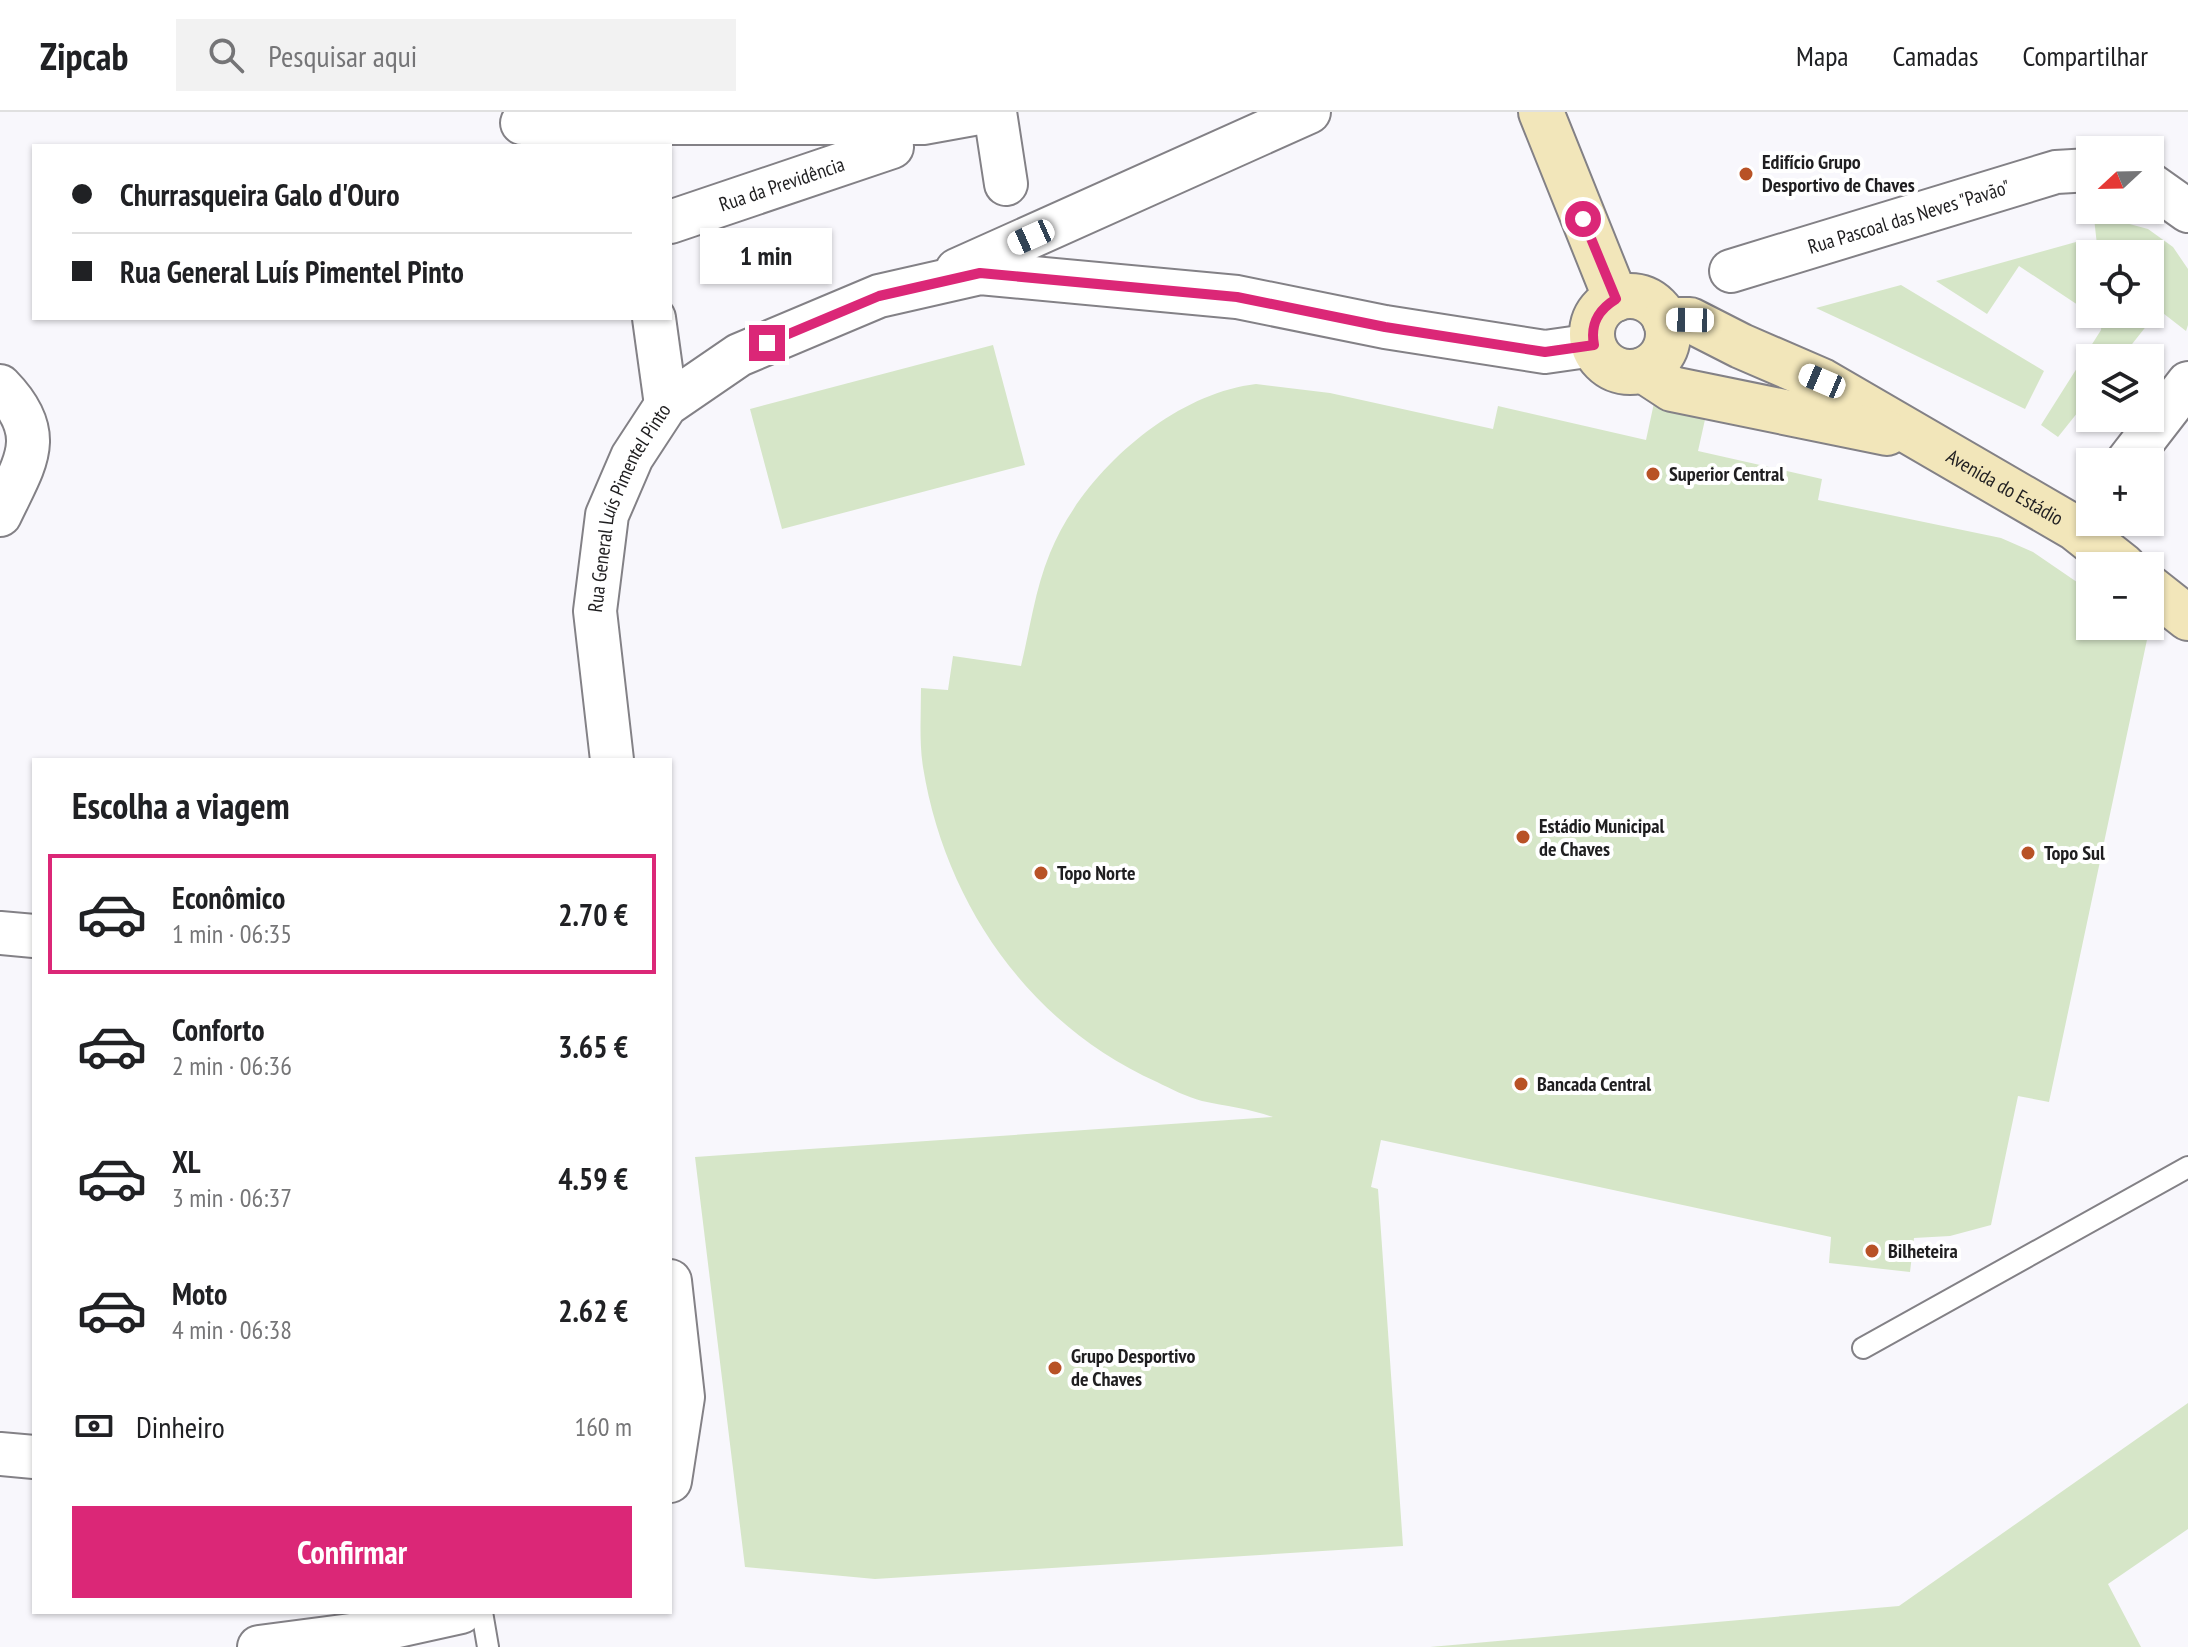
<!DOCTYPE html>
<html lang="pt">
<head>
<meta charset="utf-8">
<style>
  :root { --surface:#fff; --page:#f2f2f2; --text:#202124; --muted:#757577; --line:#e0e0e0; --accent:#db2777 }
  body { margin:0; font-family:"PT Sans Narrow",sans-serif; background:var(--page); color:var(--text); height:100vh; display:flex; flex-direction:column; font-size:30px; white-space:nowrap }
  * { box-sizing:border-box; margin:0 }
  p { font-size:26px; color:var(--muted) }
  .icon { flex:none; width:44px; height:44px; fill:none; stroke:currentColor; stroke-width:2; stroke-linecap:round; stroke-linejoin:round }
  .map { position:relative; flex:1; overflow:hidden }
  .side { position:absolute; left:32px; top:646px; width:640px; height:856px; display:flex; flex-direction:column; background:var(--surface); border-radius:0px; box-shadow:0 2px 6px #0004 }
  .side>* { flex:none }
  .guide { position:absolute; left:32px; top:32px; width:640px; height:176px; border-radius:0px; box-shadow:0 2px 6px #0004; display:grid; align-content:center; height:176px; padding:0 40px; background:var(--surface) }
  .needle { width:52px; rotate:248deg }
  .controls { position:absolute; left:2076px; top:24px; display:grid; gap:16px }
  .controls a { display:grid; place-items:center; width:88px; height:88px; border-radius:0px; background:var(--surface); box-shadow:0 2px 6px #0004; font-size:40px }
  .end { position:absolute; width:36px; height:36px; margin:-18px; border:10px solid #db2777; background:#fff; box-shadow:0 0 0 4px #fff }
  .from { border-radius:50% }
  .bubble { position:absolute; height:56px; border-radius:0px; background:var(--surface); box-shadow:0 2px 6px #0004; font-size:26px; font-weight:800; line-height:56px; text-align:center }
  .car { position:absolute; width:24px; height:48px; margin:-24px -12px; border-radius:10px; box-shadow:0 0 6px 2px #0007; background:linear-gradient(#fff 24%,#345 0 40%,#fff 0 76%,#345 0 86%,#fff 0) }
  .guide b { display:flex; align-items:center; gap:28px; height:76px; font-size:30px }
  .guide b+b { border-top:2px solid var(--line) }
  .guide i { width:20px; height:20px; background:var(--text) }
  ul { padding:0; list-style:none }
  li { display:flex; align-items:center; gap:24px; height:120px; margin:0 16px 12px; padding:0 24px; border:4px solid transparent; border-radius:0px }
  li div { flex:1 }
  li b { display:block; font-size:30px }
  li em { font-style:normal; font-weight:800 }
  li.current { border-color:var(--accent) }
  li>.icon { width:72px; height:72px; stroke-width:1.5 }
  h2 { padding:0 40px; font-size:36px; line-height:96px }
  .pay { display:flex; align-items:center; gap:20px; height:88px; padding:0 40px; font-size:30px }
  .pay p { margin-inline-start:auto }
  .cta { display:flex; gap:16px; margin-top:auto; padding:16px 40px }
  .cta a { flex:1; height:92px; border-radius:0px; background:var(--accent); color:#fff; font-size:32px; font-weight:800; line-height:92px; text-align:center }
  header { display:flex; align-items:center; gap:48px; box-sizing:border-box; height:112px; padding:0 40px; background:var(--surface); border-bottom:2px solid var(--line) }
  header strong { font-size:38px }
  nav { display:flex; gap:44px; margin-inline-start:auto; font-size:28px }
  .search { width:560px; height:72px; background:var(--page); display:flex; align-items:center; gap:20px; box-sizing:border-box; padding:0 28px; border-radius:0px; color:var(--muted); font-size:30px }
  .map>svg:first-child { display:block }
  .green { fill:#d6e6c8 }
  .lines { fill:none; stroke-linecap:round; stroke-linejoin:round }
  .lane-casing { stroke:#838186; stroke-width:24 }
  .street-casing { stroke:#838186; stroke-width:46 }
  .secondary-casing { stroke:#838186; stroke-width:48 }
  .lane { stroke:#fff; stroke-width:20 }
  .street { stroke:#fff; stroke-width:42 }
  .secondary { stroke:#f2e6ba; stroke-width:44 }
  .route { stroke:#db2777; stroke-width:10 }
  .poi-dot { fill:#b85226; stroke:#fff; stroke-width:3 }
  .labels { text-anchor:middle; dominant-baseline:central; stroke-width:8; stroke-linejoin:round; paint-order:stroke }
  .poi-label { font-size:20px; font-weight:bold; fill:#1f1e20; stroke:#fff; text-anchor:start }
  .street-label { font-size:20px; fill:#1f1e20; stroke:#fff }
</style>
</head>
<body>
<header>
<strong>Zipcab</strong>
<div class="search"><svg class="icon" aria-label="search" viewBox="0 0 24 24"><circle cx="10" cy="10" r="6"/><path d="M15 15l6 6"/></svg>Pesquisar aqui</div>
<nav><a>Mapa</a><a>Camadas</a><a>Compartilhar</a></nav>
</header>
<div class="map">
<svg width="2188" height="1535" viewBox="0 0 2188 1535">
  <rect width="100%" height="100%" fill="#f8f7fc"/>
  <path class="green" d="M2094,106l28,4 26,7 25,18 15,22v56l-2,6 -27,-21 -38,48h-31v39l-32,40 -17,-12 60,-95 1,-16h48v-60h-52z
    M2076,130l8,67 -65,-43 -32,48 -51,-33z
    M1901,173l143,86 -19,38 -149,-73 -60,-28z
    M993,233l32,120 -243,64 -32,-120z
    M1256,272l74,9 163,36 5,-23 148,34 8,-37 52,12 -8,36 124,28 -4,21 183,38 32,14 57,39v35h46l12,9 -99,467 -31,-6 -27,129 -41,11 -36,2 -4,34 -81,-9 2,-26 -450,-97 -10,47 7,2 25,357 -528,33 -130,-12 -50,-410 578,-40c-22,-8 -48,-11 -71,-16 -15,-4 -31,-12 -45,-19 -128,-57 -212,-179 -234,-315 -4,-26 -2,-53 -2,-79l27,2 5,-34 68,10c9,-37 14,-77 29,-113 32,-79 121,-159 206,-169z
    M2188,1291v126l-80,55 33,63h-711l469,-41z"/>
  <g class="lines">
    <g class="lane-casing">
      <path id="lane" d="M1863,1236l325,-181
        M482,1500l6,35"/>
    </g>
    <g class="street-casing">
      <g id="street">
        <path d="M995,0l11,72"/>
        <path d="M522,11h401l61,-11"/>
        <path d="M2150,72l38,27"/>
        <path id="s1" d="M670,110l222,-75"/>
        <path d="M957,158l352,-158"/>
        <path id="s2" d="M1731,159l325,-99 34,-2"/>
        <path d="M654,206l12,87"/>
        <path d="M0,274c48,49 25,76 0,129"/>
        <path d="M2127,350l61,-79"/>
        <path id="s3" d="M612,648l-17,-149 12,-96 25,-58 34,-52 73,-50 140,-59 101,-23 257,24 148,30 160,25 49,-7"/>
        <path d="M0,821l34,3"/>
        <path d="M670,1169l13,116 -13,84"/>
        <path d="M0,1342l34,3"/>
        <path d="M259,1535l107,-14 95,-21"/>
      </g>
    </g>
    <g class="secondary-casing">
      <g id="secondary">
        <path d="M1541,0l75,187"/>
        <circle cx="1630" cy="222" r="38"/>
        <path id="s4" d="M1665,208h25l51,26 81,35 253,147 48,38"/>
        <path d="M1643,258l29,19 215,44"/>
        <path d="M2150,476l38,30"/>
      </g>
    </g>
    <use href="#lane" class="lane"/>
    <use href="#street" class="street"/>
    <use href="#secondary" class="secondary"/>
  </g>
  <g class="lines">
    <path class="route" d="M767,231l112,-47 101,-23 257,24 148,30 160,25 49,-7c-4,-21 4,-35 22,-46l-33,-80"/>
  </g>
  <g class="poi-dot">
    <circle cx="1746" cy="62" r="8"/>
    <circle cx="1653" cy="362" r="8"/>
    <circle cx="1523" cy="725" r="8"/>
    <circle cx="2028" cy="741" r="8"/>
    <circle cx="1041" cy="761" r="8"/>
    <circle cx="1521" cy="972" r="8"/>
    <circle cx="1872" cy="1139" r="8"/>
    <circle cx="1055" cy="1256" r="8"/>
  </g>
  <g class="labels">
    <g class="poi-label">
      <text x="1762" y="50">Edifício Grupo<tspan x="1762" dy="23">Desportivo de Chaves</tspan></text>
      <text x="1669" y="362">Superior Central</text>
      <text x="1539" y="714">Estádio Municipal<tspan x="1539" dy="23">de Chaves</tspan></text>
      <text x="2044" y="741">Topo Sul</text>
      <text x="1057" y="761">Topo Norte</text>
      <text x="1537" y="972">Bancada Central</text>
      <text x="1888" y="1139">Bilheteira</text>
      <text x="1071" y="1244">Grupo Desportivo<tspan x="1071" dy="23">de Chaves</tspan></text>
    </g>
    <g class="street-label">
      <text stroke="none"><textPath href="#s1" startOffset="118">Rua da Previdência</textPath></text>
      <text stroke="none"><textPath href="#s2" startOffset="186">Rua Pascoal das Neves "Pavão"</textPath></text>
      <text stroke="none"><textPath href="#s4" startOffset="382">Avenida do Estádio</textPath></text>
      <text stroke="none"><textPath href="#s3" startOffset="260">Rua General Luís Pimentel Pinto</textPath></text>
    </g>
  </g>
</svg>
<div class="controls">
<a><svg class="needle" viewBox="-14 -14 28 28"><path d="M0-13l5 13h-10z" fill="#e53935"/><path d="M0 13l5-13h-10z" fill="#757577"/></svg></a>
<a><svg class="icon" aria-label="locate" viewBox="0 0 24 24"><circle cx="12" cy="12" r="6"/><path d="M12 2v4M12 18v4M2 12h4M18 12h4"/></svg></a>
<a><svg class="icon" aria-label="layers" viewBox="0 0 24 24"><path d="M12 4l9 5-9 5-9-5zM3 14l9 5 9-5"/></svg></a>
<a>+</a>
<a>−</a>
</div>
<i class="end from" style="left:1583px;top:107px"></i>
<i class="end" style="left:767px;top:231px"></i>
<div class="bubble" style="left:700px;top:116px;width:132px">1 min</div>
<i class="car" style="left:1031px;top:125px;rotate:246deg"></i>
<i class="car" style="left:1690px;top:208px;rotate:271deg"></i>
<i class="car" style="left:1822px;top:269px;rotate:293deg"></i>
<div class="guide">
<b><i class="from"></i>Churrasqueira Galo d'Ouro</b>
<b><i></i>Rua General Luís Pimentel Pinto</b>
</div>
<section class="side">
<h2>Escolha a viagem</h2>
<ul>
<li class="current"><svg class="icon" aria-label="car" viewBox="0 0 24 24"><path d="M5 17H2v-5l4-1 3-4h7l3 4 3 1v5h-3M9 17h6M6 11h13"/><circle cx="7" cy="17" r="2"/><circle cx="17" cy="17" r="2"/></svg><div><b>Econômico</b><p>1 min · 06:35</p></div><em>2.70 €</em></li>
<li><svg class="icon" aria-label="car" viewBox="0 0 24 24"><path d="M5 17H2v-5l4-1 3-4h7l3 4 3 1v5h-3M9 17h6M6 11h13"/><circle cx="7" cy="17" r="2"/><circle cx="17" cy="17" r="2"/></svg><div><b>Conforto</b><p>2 min · 06:36</p></div><em>3.65 €</em></li>
<li><svg class="icon" aria-label="car" viewBox="0 0 24 24"><path d="M5 17H2v-5l4-1 3-4h7l3 4 3 1v5h-3M9 17h6M6 11h13"/><circle cx="7" cy="17" r="2"/><circle cx="17" cy="17" r="2"/></svg><div><b>XL</b><p>3 min · 06:37</p></div><em>4.59 €</em></li>
<li><svg class="icon" aria-label="car" viewBox="0 0 24 24"><path d="M5 17H2v-5l4-1 3-4h7l3 4 3 1v5h-3M9 17h6M6 11h13"/><circle cx="7" cy="17" r="2"/><circle cx="17" cy="17" r="2"/></svg><div><b>Moto</b><p>4 min · 06:38</p></div><em>2.62 €</em></li>
</ul>
<div class="pay"><svg class="icon" aria-label="cash" viewBox="0 0 24 24"><path d="M3 7h18v10H3z"/><circle cx="12" cy="12" r="2"/></svg>Dinheiro<p>160 m</p></div>
<div class="cta"><a>Confirmar</a></div>
</section>
</div>
</body>
</html>
